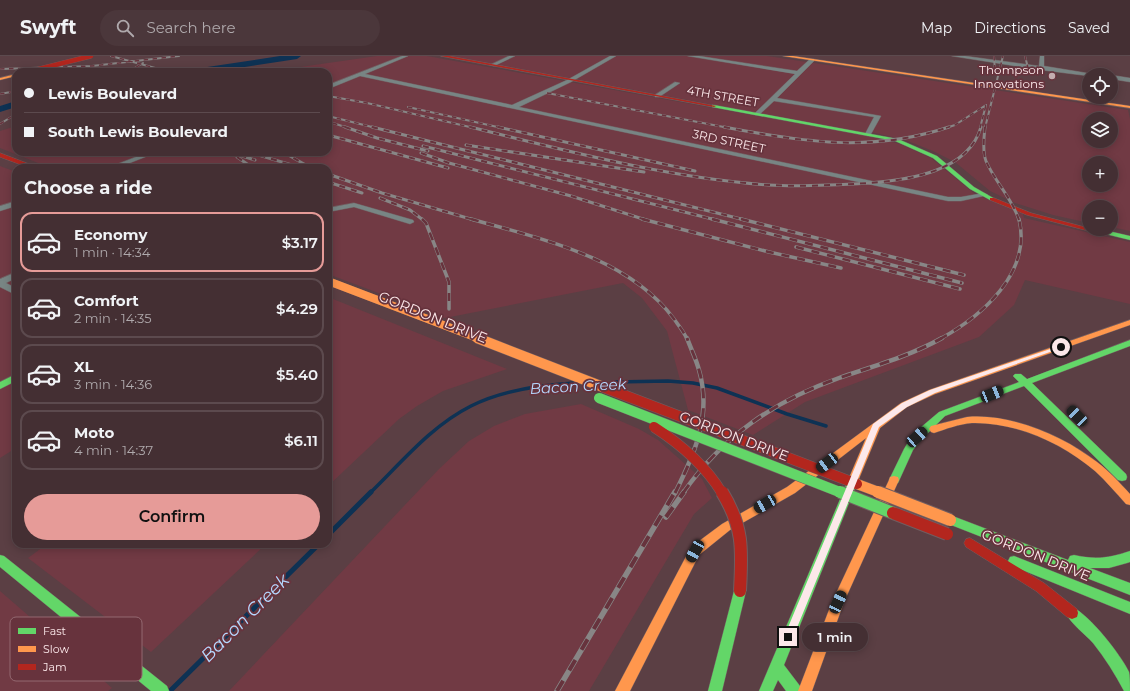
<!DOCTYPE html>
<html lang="en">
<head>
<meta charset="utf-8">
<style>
  :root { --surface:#442f33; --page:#4b373b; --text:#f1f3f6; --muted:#afa9ac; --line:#5c4a4e; --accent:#e69b98 }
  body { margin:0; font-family:Montserrat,sans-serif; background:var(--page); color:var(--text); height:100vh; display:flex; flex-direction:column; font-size:15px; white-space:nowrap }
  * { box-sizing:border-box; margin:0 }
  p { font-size:13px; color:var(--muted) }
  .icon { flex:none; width:22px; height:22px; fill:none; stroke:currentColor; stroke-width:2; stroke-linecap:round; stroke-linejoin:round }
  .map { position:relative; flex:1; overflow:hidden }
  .side { position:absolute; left:12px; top:108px; width:320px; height:384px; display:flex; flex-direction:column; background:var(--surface); border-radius:12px; box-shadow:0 2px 10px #0003,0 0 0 1px var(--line) }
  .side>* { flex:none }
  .guide { position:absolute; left:12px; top:12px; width:320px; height:88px; border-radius:12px; box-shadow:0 2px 10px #0003,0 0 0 1px var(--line); display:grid; align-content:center; height:88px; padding:0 12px; background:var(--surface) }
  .fabs { position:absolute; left:1082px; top:12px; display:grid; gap:8px }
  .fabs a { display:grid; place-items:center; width:36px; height:36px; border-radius:50%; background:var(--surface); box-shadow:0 2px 10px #0003,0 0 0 1px var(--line); font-size:20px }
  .end { position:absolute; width:18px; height:18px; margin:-9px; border:5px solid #fce8ea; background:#111; box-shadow:0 0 0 2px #111 }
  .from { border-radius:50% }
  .bubble { position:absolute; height:28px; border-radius:14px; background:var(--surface); box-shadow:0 2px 10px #0003,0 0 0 1px var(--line); font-size:13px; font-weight:600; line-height:28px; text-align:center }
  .car { position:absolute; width:12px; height:24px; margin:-12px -6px; border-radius:5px; box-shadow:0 0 3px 1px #0007; background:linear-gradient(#222 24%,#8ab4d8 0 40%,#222 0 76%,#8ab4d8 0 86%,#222 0) }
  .guide b { display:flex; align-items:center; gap:14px; height:38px; font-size:15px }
  .guide b+b { border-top:1px solid var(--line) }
  .guide i { width:10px; height:10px; background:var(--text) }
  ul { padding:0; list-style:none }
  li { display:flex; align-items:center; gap:12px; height:60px; margin:0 8px 6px; padding:0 4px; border:2px solid var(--line); border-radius:12px }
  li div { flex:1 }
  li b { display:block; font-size:15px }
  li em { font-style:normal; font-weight:600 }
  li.active { border-color:var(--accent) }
  li>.icon { width:36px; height:36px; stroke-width:1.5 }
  h2 { padding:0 12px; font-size:18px; line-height:48px }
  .action { display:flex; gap:8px; margin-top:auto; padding:8px 12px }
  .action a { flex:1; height:46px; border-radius:24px; background:var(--accent); color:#111; font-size:16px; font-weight:600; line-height:46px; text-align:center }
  header { display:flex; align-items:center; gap:24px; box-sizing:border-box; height:56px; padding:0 20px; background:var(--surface); border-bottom:1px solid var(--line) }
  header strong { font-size:19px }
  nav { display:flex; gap:22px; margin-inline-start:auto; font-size:14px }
  .search { width:280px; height:36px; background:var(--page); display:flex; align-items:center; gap:10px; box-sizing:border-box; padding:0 14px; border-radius:22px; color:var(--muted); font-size:15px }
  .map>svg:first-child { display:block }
  .built { fill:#713a44; fill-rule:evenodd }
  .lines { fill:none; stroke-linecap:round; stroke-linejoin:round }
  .stream-far1 { stroke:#0e3254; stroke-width:3.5 }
  .stream { stroke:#0e3254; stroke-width:5 }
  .river { fill:#0e3254; fill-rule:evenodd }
  .street-casing { stroke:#725d60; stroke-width:1 }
  .fast-casing { stroke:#725d60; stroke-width:1 }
  .slow-casing { stroke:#725d60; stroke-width:1 }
  .jam-casing { stroke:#725d60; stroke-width:1 }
  .street { fill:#788584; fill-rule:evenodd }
  .fast { fill:#63d668; fill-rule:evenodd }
  .slow { fill:#ff974d; fill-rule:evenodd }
  .jam { fill:#b3261e; fill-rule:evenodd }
  .rail-far4-casing { stroke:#888686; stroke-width:2 }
  .rail-far3-casing { stroke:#888686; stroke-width:3 }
  .rail-far2-casing { stroke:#888686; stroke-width:3.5 }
  .rail-far1-casing { stroke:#888686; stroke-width:4.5 }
  .rail-casing { stroke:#888686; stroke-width:5.5 }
  .rail-far4 { stroke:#67333d; stroke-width:1.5; stroke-dasharray:4.5; stroke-linecap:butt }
  .rail-far3 { stroke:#67333d; stroke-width:2; stroke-dasharray:6; stroke-linecap:butt }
  .rail-far2 { stroke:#67333d; stroke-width:2.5; stroke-dasharray:8; stroke-linecap:butt }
  .rail-far1 { stroke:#67333d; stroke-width:3; stroke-dasharray:10; stroke-linecap:butt }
  .rail { stroke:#67333d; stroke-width:4; stroke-dasharray:12; stroke-linecap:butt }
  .fast-bridge-far1-casing { stroke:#725d60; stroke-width:11; stroke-linecap:butt }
  .fast-bridge-casing { stroke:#725d60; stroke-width:14; stroke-linecap:butt }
  .slow-bridge-far2-casing { stroke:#725d60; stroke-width:8; stroke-linecap:butt }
  .slow-bridge-far1-casing { stroke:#725d60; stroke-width:11; stroke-linecap:butt }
  .slow-bridge-casing { stroke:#725d60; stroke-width:14; stroke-linecap:butt }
  .jam-bridge-far2-casing { stroke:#725d60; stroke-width:5; stroke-linecap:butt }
  .jam-bridge-far1-casing { stroke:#725d60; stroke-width:11; stroke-linecap:butt }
  .jam-bridge-casing { stroke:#725d60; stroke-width:14; stroke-linecap:butt }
  .fast-bridge-far1 { stroke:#63d668; stroke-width:10 }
  .fast-bridge { stroke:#63d668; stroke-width:12 }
  .slow-bridge-far2 { stroke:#ff974d; stroke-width:8 }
  .slow-bridge-far1 { stroke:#ff974d; stroke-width:10 }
  .slow-bridge { stroke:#ff974d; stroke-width:12 }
  .jam-bridge-far2 { stroke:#b3261e; stroke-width:4.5 }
  .jam-bridge-far1 { stroke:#b3261e; stroke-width:10 }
  .jam-bridge { stroke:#b3261e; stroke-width:12 }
  .route { fill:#fce8ea }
  .poi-dot { fill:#c4adb0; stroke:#67333d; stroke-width:1.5 }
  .labels { text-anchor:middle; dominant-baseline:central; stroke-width:3.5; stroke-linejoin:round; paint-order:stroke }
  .far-poi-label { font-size:12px; fill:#fce8ea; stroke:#67333d; text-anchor:end }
  .far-street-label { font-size:12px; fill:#fce8ea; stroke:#67333d }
  .street-label { font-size:14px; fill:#fce8ea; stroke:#67333d }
  .water-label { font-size:15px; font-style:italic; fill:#b5d9ff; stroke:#67333d }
  .near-water-label { font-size:18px; font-style:italic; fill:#b5d9ff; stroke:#67333d }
  .key { fill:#67333d; stroke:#946971; stroke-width:1 }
  .key-label { font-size:11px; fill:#fce8ea }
</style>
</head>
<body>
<header>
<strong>Swyft</strong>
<div class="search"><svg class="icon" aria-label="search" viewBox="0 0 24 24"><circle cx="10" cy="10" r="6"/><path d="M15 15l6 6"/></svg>Search here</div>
<nav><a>Map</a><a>Directions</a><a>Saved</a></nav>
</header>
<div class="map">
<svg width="1130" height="635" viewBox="0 0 1130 635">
  <rect width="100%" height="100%" fill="#5b3f44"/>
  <path class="built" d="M377,0h50l441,80 32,8 31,14 44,36 48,20 1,4 106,24v62l-105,-24 -11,25 -35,32 -174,65 -52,33 -65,-25 -21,-79 -25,-33 -19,-15 -178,35 -117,-44v-106h-212l44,-16h168v-80h-63z
    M451,0h316l361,54 2,9v112l-19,-4v-20h-22v16l-36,-8 -38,-12 -25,-12 -35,-29 -22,-11 -28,-11 -34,-8 -1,2zM1089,63h22v22h-22zM1089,107h22v22h-22z
    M16,70v26h134l-45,16h-54l-51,-20v-17z
    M0,110l16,6v276l-16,10z
    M328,241l179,72 -64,22 -26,15 -18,13 -71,67z
    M581,348l58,25 19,11 44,39 10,19 -18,16 -105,177h-360l210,-222 30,-28 25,-15 31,-12z
    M47,488h219l-115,108 -123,-94z
    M0,535l112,97 -4,3h-108z"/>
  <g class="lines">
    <path class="stream-far1" d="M614,326l54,-1 25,2 24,5 70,26 39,12
      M370,437c31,-30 61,-67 101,-87 32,-16 68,-21 103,-23"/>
    <path class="stream" d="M328,479l43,-43
      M170,635l149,-147"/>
    <path class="river" d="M280,0h21l-4,3 -85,13h-23l5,-3z
      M16,45v6l-16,5v-6z"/>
    <g class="street-casing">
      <path id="street" d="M402,0h6l-43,18 147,31 55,-25 43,-24h6l-45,26 -52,25 429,90h13l23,-4 4,2 -27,6h-13l-588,-125 -32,13v-4z
        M509,0h6l-21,10 -4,-1z
        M688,0h11l98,15 13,-12h4v2l-37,37 104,18 -10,18 -3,2 -3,-2 9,-17 -100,-16 -15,14h-4v-2l40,-39z
        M952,0h13l74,10 1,-10h4v10l55,9 -10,1 -48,-6z
        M1111,19l19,3v4l-19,-3z
        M675,26l5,1 -21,14h-4v-2z
        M149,96h9l-41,16h-10z
        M16,145v5l-16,5v-5z
        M354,147l59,17 1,2 -4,2 -56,-17 -26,5v-4z
        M16,216v6l-10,5 10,5v7l-16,-8v-8z"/>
    </g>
    <g class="fast-casing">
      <path id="fast" d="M714,49l184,34 39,17 37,31 21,12 -5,1 -20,-11 -37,-31 -38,-17 -183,-34v-2z
        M1089,171v2h11l30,7v4l-41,-10 -1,-1z
        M1130,284v6l-98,37 94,91 1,3 -1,3 -4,1 -4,-1 -94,-94 -79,30 -24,24 -8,10 -15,33 -4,1 -4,-1 -1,-3 15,-31 9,-15 26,-22 80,-30 -6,-6 2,-2h6l6,5z
        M16,318v7l-16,8v-7z
        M854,418l4,1 1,3 -75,187 16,21 2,5h-16l-8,-11 -5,11h-14l90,-213 1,-3z
        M950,459l118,45 2,-4 4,-1c22,5 35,3 56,-4v11l-3,1 -18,5h-19l40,15v12l-184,-72 -2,-3 2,-3z
        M0,499l4,1 163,130 2,5h-18l-151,-124z
        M1014,500l116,46v12l-120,-49 -2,-4 2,-4z
        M740,529l4,2 2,4 -24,100h-14l26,-100 2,-4z
        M1072,551c17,7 49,48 57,65 1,5 1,13 1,19h-6c-9,-17 -19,-33 -31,-48 -8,-9 -23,-20 -27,-30l1,-4z"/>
    </g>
    <g class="slow-casing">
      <path id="slow" d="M783,0h10l337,50v2z
        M16,18v2l-16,4v-2z
        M1130,264v5l-195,69 -28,13 -27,21 -22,53 -4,1 -4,-1 -1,-3 17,-40 -71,55 -65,37 -31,25 -69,136h-15l76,-144 31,-23 65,-37 114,-84 28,-13z
        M967,361c44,-4 97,19 130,45 12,9 23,21 33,32v11l-4,-1c-10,-11 -20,-23 -31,-33 -33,-28 -79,-49 -123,-48 -13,1 -26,6 -38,10l-3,-1 -2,-3 2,-3z
        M894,420l4,1 1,3 -55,122 -32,89h-14l34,-89 57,-122 1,-3z"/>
    </g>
    <g class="jam-casing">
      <path id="jam" d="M441,0h8l267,50 -2,1z
        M0,97l37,14 1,1h-8l-30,-11z
        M990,142h4l37,15 61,16 -3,2 -62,-16 -37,-15z
        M970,482l74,45 33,26 1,4 -1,4 -5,2 -5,-2 -31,-26 -70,-44 -2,-4 2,-4z"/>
    </g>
    <use href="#street" class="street"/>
    <use href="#fast" class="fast"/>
    <use href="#slow" class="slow"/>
    <use href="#jam" class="jam"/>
    <g class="rail-far4-casing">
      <path id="rail-far4" d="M111,0l59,16
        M994,0l1,16
        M1025,0l3,12
        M0,13l92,-3 87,-10
        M128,16l15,-9
        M547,37l182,35
        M0,38l16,-3
        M328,40l39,7 107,25
        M408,51l94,21
        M328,60l48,12
        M333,67l15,5
        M0,68l16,-10
        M946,72l9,-3 31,-20
        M980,72l6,-23
        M985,72l18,-72"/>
    </g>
    <g class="rail-far3-casing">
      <path id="rail-far3" d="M345,71l32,11 51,13
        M372,71l373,93
        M470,71c98,24 197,51 299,58 33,2 67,0 100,-2 39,-3 99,-11 112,-56
        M498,71l197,44
        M724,71c78,15 147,26 225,0
        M985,71c-1,10 -3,24 1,34 9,21 26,37 33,59
        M328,79l120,33
        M466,89l178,27
        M423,90l293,74
        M229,96l26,8
        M248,96l54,16
        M283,96l28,16
        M421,97l28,10 122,33 75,24
        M237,101l16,11
        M328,118l54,19 92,27
        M328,126l34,11
        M380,142l30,12 13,10"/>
    </g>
    <g class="rail-far2-casing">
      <path id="rail-far2" d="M422,163l4,4 23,59v27
        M471,163c70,20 157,38 203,100 5,7 10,13 13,20
        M642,163l127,33 72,16
        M712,163l250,64
        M741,163l223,56
        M796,191l164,42
        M940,283c42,-23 92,-66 79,-120"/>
    </g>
    <g class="rail-far1-casing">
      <path id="rail-far1" d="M675,437c20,-40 37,-78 24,-123 -3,-11 -8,-21 -12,-32
        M683,437c40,-57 91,-92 156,-115 35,-12 71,-22 103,-40"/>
    </g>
    <g class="rail-casing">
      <path id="rail" d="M666,461l18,-25
        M557,635l118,-199"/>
    </g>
    <use href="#rail-far4" class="rail-far4"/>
    <use href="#rail-far3" class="rail-far3"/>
    <use href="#rail-far2" class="rail-far2"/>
    <use href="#rail-far1" class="rail-far1"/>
    <use href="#rail" class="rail"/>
    <g class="fast-bridge-far1-casing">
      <path id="fast-bridge-far1" d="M599,342l243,95"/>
    </g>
    <g class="fast-bridge-casing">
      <path id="fast-bridge" d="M840,436l53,21"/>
    </g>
    <g class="slow-bridge-far2-casing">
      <path id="slow-bridge-far2" d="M328,225l152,58"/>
    </g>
    <g class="slow-bridge-far1-casing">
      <path id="slow-bridge-far1" d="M477,282l126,49
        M857,428l24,9"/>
    </g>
    <g class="slow-bridge-casing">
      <path id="slow-bridge" d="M878,436l72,28"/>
    </g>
    <g class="jam-bridge-far2-casing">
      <path id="jam-bridge-far2" d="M27,16l64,-16"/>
    </g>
    <g class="jam-bridge-far1-casing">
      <path id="jam-bridge-far1" d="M603,331l254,97
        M654,371c28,18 51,38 68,66"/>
    </g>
    <g class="jam-bridge-casing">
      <path id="jam-bridge" d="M722,436c22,36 20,58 18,99
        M893,457l54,21"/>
    </g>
    <use href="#fast-bridge-far1" class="fast-bridge-far1"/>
    <use href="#fast-bridge" class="fast-bridge"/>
    <use href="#slow-bridge-far2" class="slow-bridge-far2"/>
    <use href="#slow-bridge-far1" class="slow-bridge-far1"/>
    <use href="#slow-bridge" class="slow-bridge"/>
    <use href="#jam-bridge-far2" class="jam-bridge-far2"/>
    <use href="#jam-bridge-far1" class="jam-bridge-far1"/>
    <use href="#jam-bridge" class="jam-bridge"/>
  </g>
  <path class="route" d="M1059,290l5,1 -129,46 -28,14 -28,20 -87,213h-7l-1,-3 89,-213 29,-21 28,-13z"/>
  <circle class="poi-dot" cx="1052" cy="20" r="4"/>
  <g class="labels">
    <g class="far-poi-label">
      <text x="1044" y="13">Thompson<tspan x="1044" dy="14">Innovations</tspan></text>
    </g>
    <g class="far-street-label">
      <text transform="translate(723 40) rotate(10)">4TH STREET</text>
      <text transform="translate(729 85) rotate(12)">3RD STREET</text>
    </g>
    <g class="street-label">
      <text transform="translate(433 261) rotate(22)">GORDON DRIVE</text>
      <text transform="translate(734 380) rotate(21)">GORDON DRIVE</text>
      <text transform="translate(1036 499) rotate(22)">GORDON DRIVE</text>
    </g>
    <g class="water-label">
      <text transform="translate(578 330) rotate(-3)">Bacon Creek</text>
    </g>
    <g class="near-water-label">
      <text transform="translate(245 562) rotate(-45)">Bacon Creek</text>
    </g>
  </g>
  <rect x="10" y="561" width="132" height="64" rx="6" class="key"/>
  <rect x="18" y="572" width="18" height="6" fill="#63d668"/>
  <rect x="18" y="590" width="18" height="6" fill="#ff974d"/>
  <rect x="18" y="608" width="18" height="6" fill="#b3261e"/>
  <g class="key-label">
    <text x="43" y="579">Fast</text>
    <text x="43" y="597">Slow</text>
    <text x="43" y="615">Jam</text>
  </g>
</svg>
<div class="fabs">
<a><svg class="icon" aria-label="locate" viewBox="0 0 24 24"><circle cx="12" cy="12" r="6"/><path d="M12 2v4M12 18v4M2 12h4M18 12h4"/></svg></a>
<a><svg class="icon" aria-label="layers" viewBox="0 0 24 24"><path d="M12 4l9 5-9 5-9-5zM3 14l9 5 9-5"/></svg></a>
<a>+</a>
<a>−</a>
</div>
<i class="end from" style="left:1061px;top:291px"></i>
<i class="end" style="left:788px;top:581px"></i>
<div class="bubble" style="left:802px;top:567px;width:66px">1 min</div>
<i class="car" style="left:992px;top:338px;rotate:68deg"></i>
<i class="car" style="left:1077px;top:360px;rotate:315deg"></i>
<i class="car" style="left:917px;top:381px;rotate:48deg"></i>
<i class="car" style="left:827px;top:407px;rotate:233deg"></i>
<i class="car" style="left:765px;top:448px;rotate:240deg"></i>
<i class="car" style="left:695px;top:495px;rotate:209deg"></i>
<i class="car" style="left:838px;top:546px;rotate:25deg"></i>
<div class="guide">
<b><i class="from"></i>Lewis Boulevard</b>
<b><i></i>South Lewis Boulevard</b>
</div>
<section class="side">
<h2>Choose a ride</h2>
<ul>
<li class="active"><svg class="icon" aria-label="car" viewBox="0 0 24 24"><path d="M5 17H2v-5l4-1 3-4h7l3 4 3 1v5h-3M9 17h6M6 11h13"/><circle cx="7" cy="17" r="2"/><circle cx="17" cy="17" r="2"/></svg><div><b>Economy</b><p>1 min · 14:34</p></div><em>$3.17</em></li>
<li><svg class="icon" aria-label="car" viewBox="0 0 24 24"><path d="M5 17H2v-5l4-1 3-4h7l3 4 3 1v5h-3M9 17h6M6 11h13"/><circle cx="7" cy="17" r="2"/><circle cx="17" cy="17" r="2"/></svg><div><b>Comfort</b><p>2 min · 14:35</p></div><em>$4.29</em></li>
<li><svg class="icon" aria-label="car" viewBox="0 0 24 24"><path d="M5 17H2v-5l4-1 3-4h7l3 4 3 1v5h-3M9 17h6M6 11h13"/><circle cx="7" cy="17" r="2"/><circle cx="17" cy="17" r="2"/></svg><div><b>XL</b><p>3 min · 14:36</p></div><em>$5.40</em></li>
<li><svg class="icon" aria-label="car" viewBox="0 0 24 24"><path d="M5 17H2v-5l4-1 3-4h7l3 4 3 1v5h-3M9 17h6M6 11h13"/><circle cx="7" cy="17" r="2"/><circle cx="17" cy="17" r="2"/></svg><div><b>Moto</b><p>4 min · 14:37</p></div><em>$6.11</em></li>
</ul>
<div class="action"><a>Confirm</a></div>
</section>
</div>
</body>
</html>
